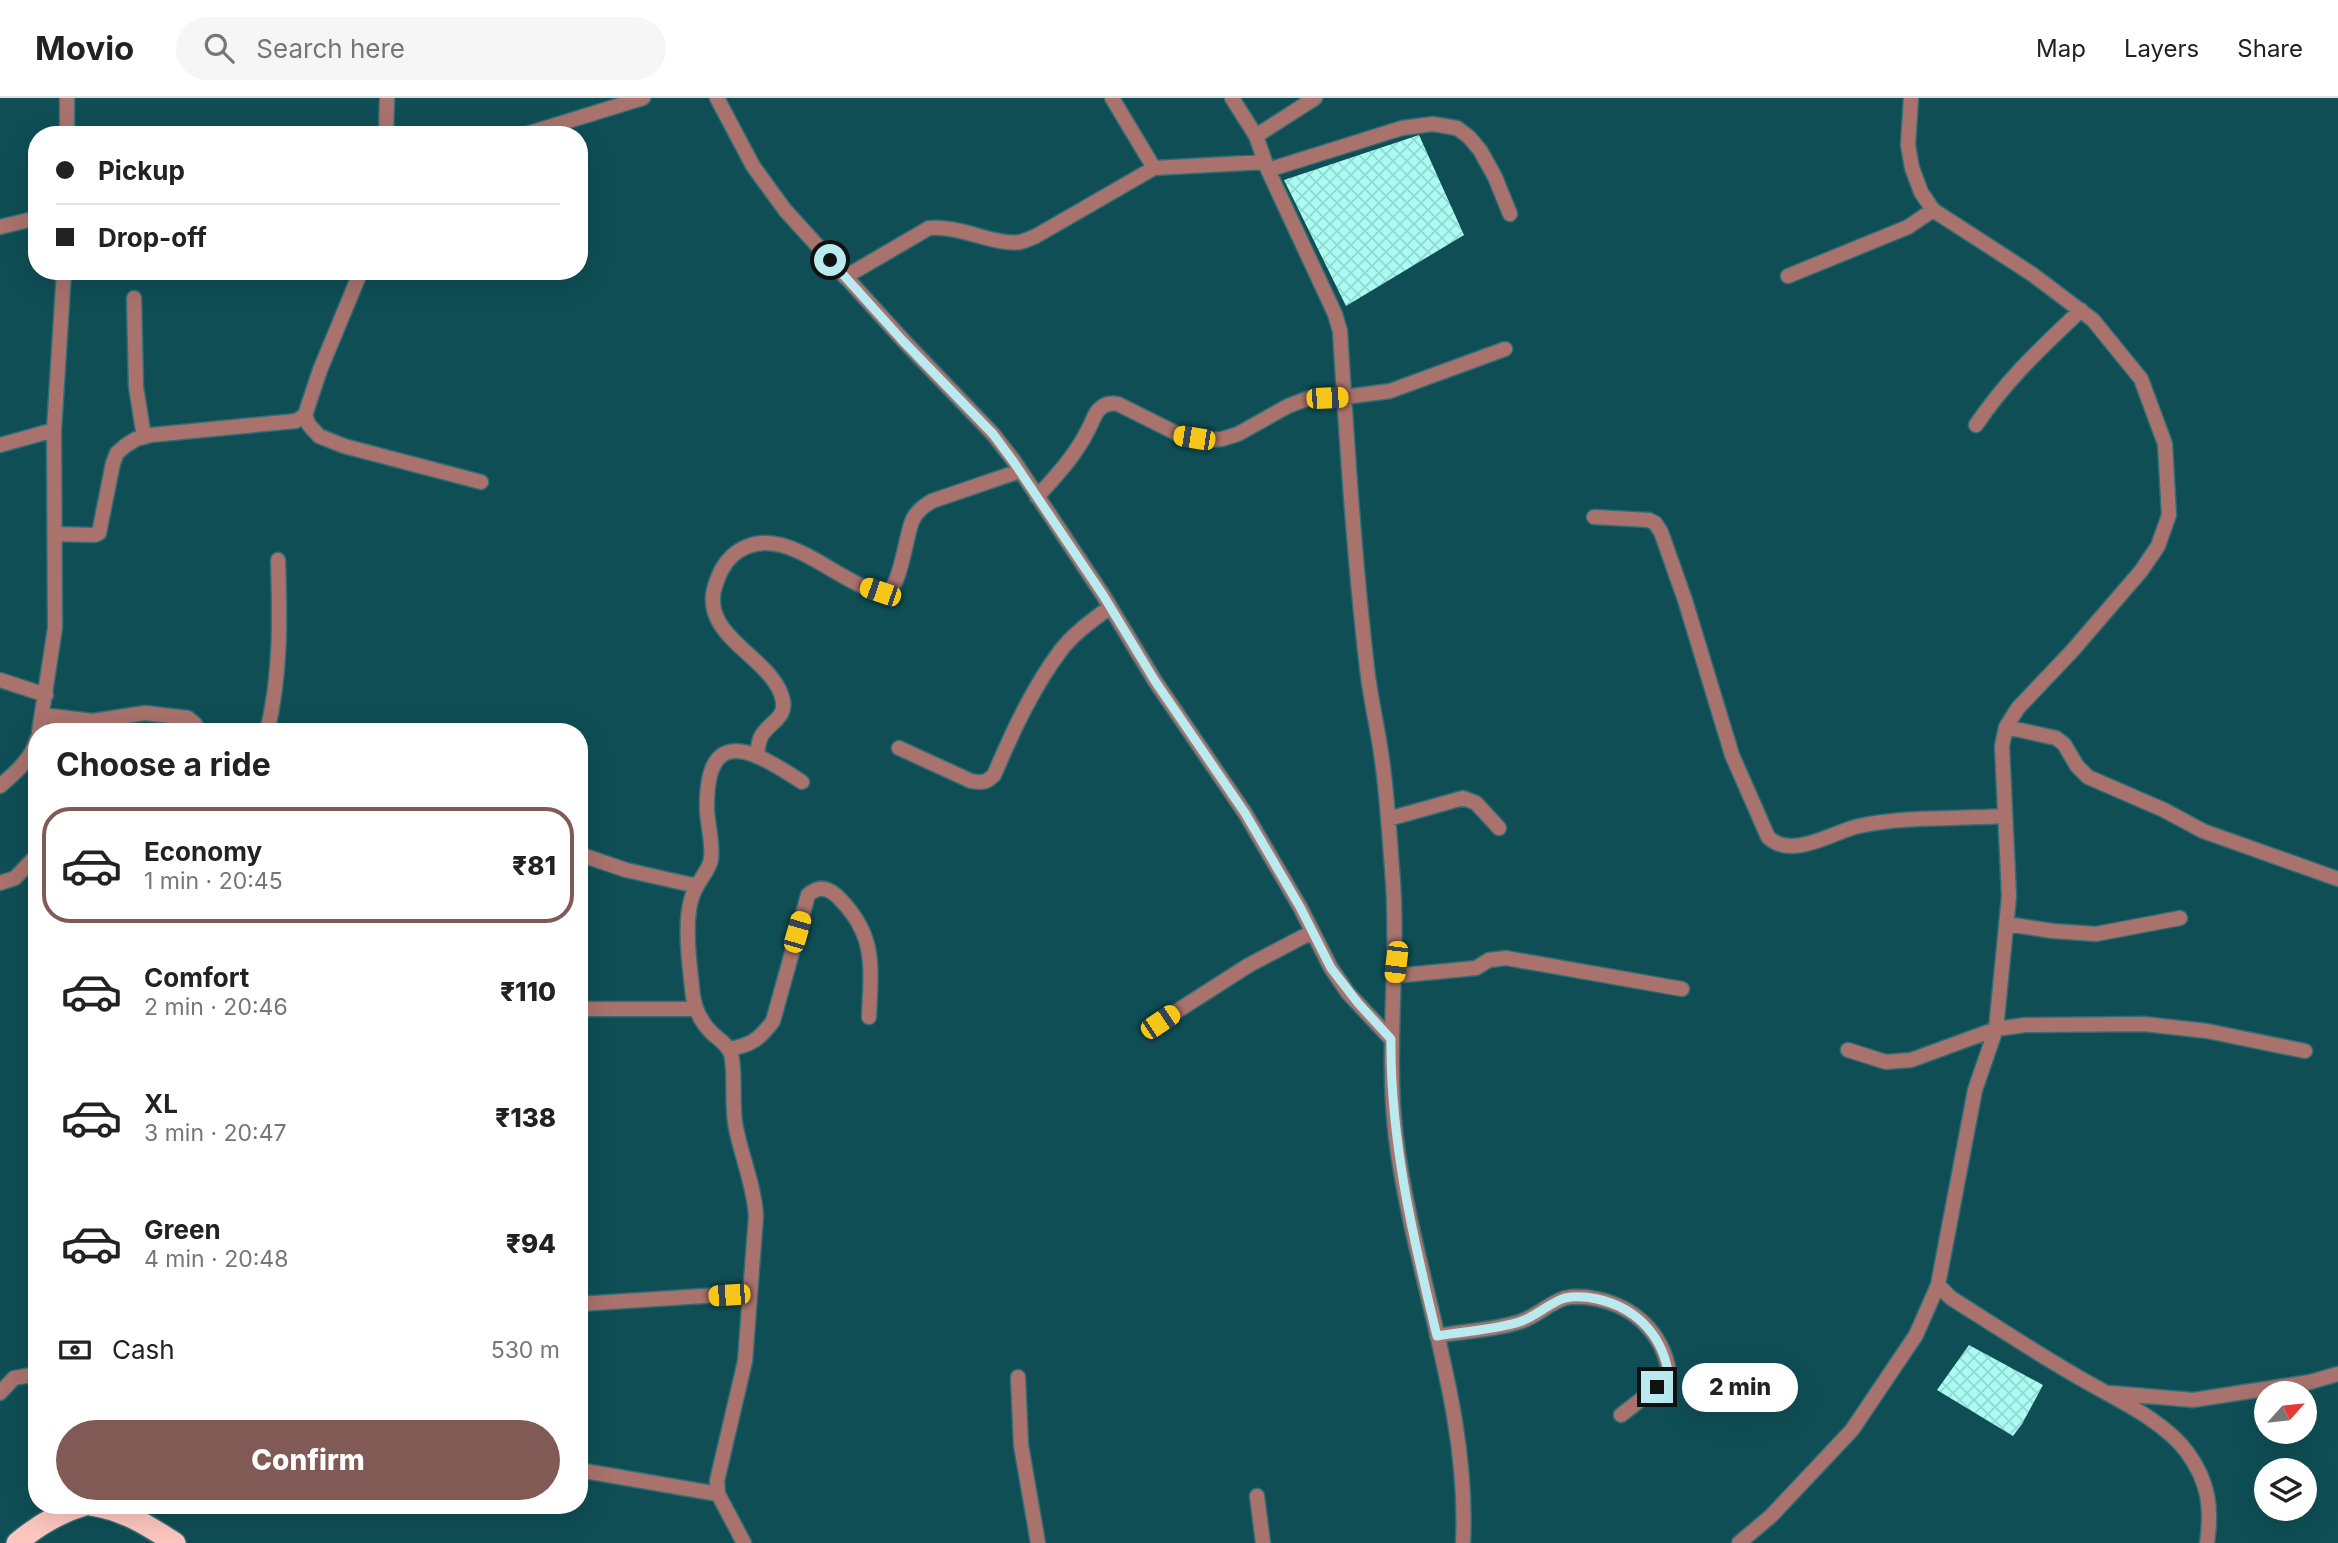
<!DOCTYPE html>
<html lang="en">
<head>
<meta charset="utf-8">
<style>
  :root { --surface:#fff; --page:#f6f6f6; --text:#222; --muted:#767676; --line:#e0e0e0; --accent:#815955 }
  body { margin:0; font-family:Inter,sans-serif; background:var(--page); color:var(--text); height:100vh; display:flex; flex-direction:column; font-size:26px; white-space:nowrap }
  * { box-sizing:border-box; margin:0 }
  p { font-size:23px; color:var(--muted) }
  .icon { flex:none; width:38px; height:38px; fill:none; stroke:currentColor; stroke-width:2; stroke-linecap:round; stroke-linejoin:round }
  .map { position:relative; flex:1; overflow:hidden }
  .sheet { position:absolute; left:28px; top:625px; width:560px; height:791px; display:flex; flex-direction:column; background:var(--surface); border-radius:28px; box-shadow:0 7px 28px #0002 }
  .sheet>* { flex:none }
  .top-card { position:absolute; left:28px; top:28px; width:560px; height:154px; border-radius:28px; box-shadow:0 7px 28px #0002; display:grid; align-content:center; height:154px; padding:0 28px; background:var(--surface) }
  .needle { width:46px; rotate:63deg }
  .tools { position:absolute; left:2254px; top:1283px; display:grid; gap:14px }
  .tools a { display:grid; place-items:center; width:63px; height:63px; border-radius:50%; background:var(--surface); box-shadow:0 7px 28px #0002; font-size:35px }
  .end { position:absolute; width:32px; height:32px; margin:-16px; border:9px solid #b9eaf0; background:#111; box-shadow:0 0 0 4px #111 }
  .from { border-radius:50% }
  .bubble { position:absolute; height:49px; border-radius:24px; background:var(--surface); box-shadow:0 7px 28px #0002; font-size:23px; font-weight:800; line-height:49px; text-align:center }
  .car { position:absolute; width:21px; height:42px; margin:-21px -10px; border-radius:9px; box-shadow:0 0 5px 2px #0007; background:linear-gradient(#f5c518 24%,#345 0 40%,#f5c518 0 76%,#345 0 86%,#f5c518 0) }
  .top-card b { display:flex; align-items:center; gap:24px; height:66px; font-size:26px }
  .top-card b+b { border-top:2px solid var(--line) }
  .top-card i { width:18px; height:18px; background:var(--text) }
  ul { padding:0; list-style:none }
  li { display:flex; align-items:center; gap:21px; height:116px; margin:0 14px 10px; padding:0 14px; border:4px solid transparent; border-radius:28px }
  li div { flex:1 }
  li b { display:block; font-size:26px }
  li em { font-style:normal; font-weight:800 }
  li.active { border-color:var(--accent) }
  li>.icon { width:63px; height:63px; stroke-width:1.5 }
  h2 { padding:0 28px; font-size:32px; line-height:84px }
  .pay { display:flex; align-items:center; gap:18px; height:77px; padding:0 28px; font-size:26px }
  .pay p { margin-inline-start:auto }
  .cta { display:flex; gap:14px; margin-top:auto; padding:14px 28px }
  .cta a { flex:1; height:80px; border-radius:42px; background:var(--accent); color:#fff; font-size:28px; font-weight:800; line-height:80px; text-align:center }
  header { display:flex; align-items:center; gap:42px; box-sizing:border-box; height:98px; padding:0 35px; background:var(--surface); border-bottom:2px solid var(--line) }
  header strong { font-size:33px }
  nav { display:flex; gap:38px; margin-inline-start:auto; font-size:24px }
  .search { width:490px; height:63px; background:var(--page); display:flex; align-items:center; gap:18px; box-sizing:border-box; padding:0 24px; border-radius:38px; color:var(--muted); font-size:26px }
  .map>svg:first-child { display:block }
  .building { fill:url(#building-cross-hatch) }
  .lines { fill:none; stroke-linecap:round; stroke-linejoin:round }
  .street-casing { stroke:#316d74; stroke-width:17 }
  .highway-casing { stroke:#316d74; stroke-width:24 }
  .street { stroke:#a9726c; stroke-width:14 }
  .highway { stroke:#fdc7c0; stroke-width:21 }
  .route { stroke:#b9eaf0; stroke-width:9 }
</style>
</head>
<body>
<header>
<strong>Movio</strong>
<div class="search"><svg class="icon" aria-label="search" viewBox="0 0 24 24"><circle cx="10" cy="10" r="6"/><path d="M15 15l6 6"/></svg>Search here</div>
<nav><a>Map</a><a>Layers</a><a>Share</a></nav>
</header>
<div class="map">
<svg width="2338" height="1445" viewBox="0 0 2338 1445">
  <defs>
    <pattern id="building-cross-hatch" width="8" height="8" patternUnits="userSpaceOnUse" patternTransform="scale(1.75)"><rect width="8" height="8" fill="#aafcf2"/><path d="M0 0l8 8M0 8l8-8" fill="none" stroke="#93d8d0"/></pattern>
  </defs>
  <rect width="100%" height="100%" fill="#0f4e55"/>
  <path class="building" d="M1419,37l45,100 -118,71 -62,-126z
    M1969,1247l74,40 -21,39 -9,12 -76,-46z"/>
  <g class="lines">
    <g class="street-casing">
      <path id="street" d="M67,0v37
        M717,0l36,68 32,44 118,130 90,94 21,27 89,134 52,86 90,132 55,94 31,61 17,25 43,46
        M1112,0l42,70
        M1232,0l24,38 12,34 67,144 5,17c7,113 14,225 27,337 3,28 10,57 14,85 6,38 8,77 11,116 8,90 -7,179 4,269 17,136 74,267 67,405
        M386,37l1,-37
        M523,37l120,-37
        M1256,38l59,-38
        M1268,72l134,-42 31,-4 24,4 12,9 11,13 15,27 15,37
        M0,129l37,-9
        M1788,178l120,-49 25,-17
        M845,179l84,-49c32,-3 66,18 91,14 5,-1 11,-4 16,-6l118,-68 111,-6
        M134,200l2,89 8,50
        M305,317l4,10 10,11 25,10 137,36
        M1976,327c32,-47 64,-76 105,-115
        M0,347l54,-15
        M1037,399c19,-21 38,-41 51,-67 5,-8 6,-18 14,-23 5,-4 11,-4 16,-3l62,31 29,5 13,-1 16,-5 50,-28 21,-8 36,-1 45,-6 115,-42
        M1594,419l55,3 6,3 6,9 24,68 47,155 36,82c24,23 64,-5 91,-11 47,-10 98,-7 145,-10
        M55,436l40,1 4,-2 14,-70 4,-10 8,-7 11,-7 15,-4 145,-14 9,-6 15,-45 41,-99
        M0,582l46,15
        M43,617l50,6 52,-8 43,5 7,6 4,8
        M2006,629l50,11 8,6 13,22 11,11 76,33 39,21 135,48
        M39,634l16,-104 -1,-198 10,-159
        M267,634c14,-57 13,-114 11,-172
        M899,650l72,33c11,2 15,2 23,-6 18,-42 39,-88 67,-125 13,-17 32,-30 49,-43
        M757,658c1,-7 1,-15 5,-21 7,-12 24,-17 21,-34 -8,-44 -87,-64 -67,-118 4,-11 7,-18 16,-27 43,-38 94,17 135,32 6,2 13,6 20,3 14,-4 19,-58 26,-72 5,-9 11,-13 19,-18l88,-30
        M0,688c15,-13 32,-27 37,-47
        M1388,721l75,-21 13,5 23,25
        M579,756l47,16 71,16
        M0,785l15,-5 22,-23
        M2006,826l47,7 43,3 84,-16
        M1394,878l82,-8 13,-8 17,-2 176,31
        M579,911h116
        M1160,924l89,-57 63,-33
        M728,951c22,-3 32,-10 45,-28l35,-126c10,-9 19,-8 29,1 40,39 34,70 32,121
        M1848,952l38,12 25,-2 85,-31 29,-4 119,-1 63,7 98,20
        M1938,1187l13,13c41,26 81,52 122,76 36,22 89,44 114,78 22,30 25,56 20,91
        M579,1206l171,-11
        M1437,1238c26,-5 60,-6 85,-15 16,-6 27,-18 43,-23 10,-2 23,-1 32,1 38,8 65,34 72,72l-12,16 -36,28
        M1018,1279l3,68 17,98
        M0,1295l14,-15 23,-4
        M2111,1295l82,7 117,-18 28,-8
        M579,1372l139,24
        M1257,1398l6,47
        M744,1445l-26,-49 -1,-13 28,-120 11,-145c-2,-31 -14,-58 -20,-88 -5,-22 0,-56 -5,-74 -3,-9 -11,-14 -18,-20 -14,-13 -20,-28 -21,-47 -3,-25 -9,-72 2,-95 4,-11 15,-21 17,-33 2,-15 -3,-33 -4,-48 -2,-88 45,-62 95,-29
        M1739,1445l32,-27 81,-86 64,-95 22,-50 37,-195 21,-61 13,-133 -7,-150 4,-19 12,-19 55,-58 68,-79 17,-25 11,-31 -4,-71 -24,-65 -48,-59 -61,-46 -99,-64 -12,-18 -9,-24 -4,-23 3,-47"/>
    </g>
    <g class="highway-casing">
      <path id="highway" d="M91,1407c33,5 56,20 84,38
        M17,1445c21,-18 41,-30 68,-38"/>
    </g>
    <use href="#street" class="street"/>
    <use href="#highway" class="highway"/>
  </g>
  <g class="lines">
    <path class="route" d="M830,162l72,80 91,94 20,27 90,134 52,86 90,132 55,94 31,61 27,35 33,36c-1,101 22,199 46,297 26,-5 60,-6 85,-15 16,-6 27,-18 43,-23 10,-2 23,-1 32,1 37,8 64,34 71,72l-11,16"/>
  </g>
</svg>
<div class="tools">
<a><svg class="needle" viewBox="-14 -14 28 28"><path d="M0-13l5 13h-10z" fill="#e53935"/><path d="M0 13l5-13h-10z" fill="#767676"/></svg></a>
<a><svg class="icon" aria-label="layers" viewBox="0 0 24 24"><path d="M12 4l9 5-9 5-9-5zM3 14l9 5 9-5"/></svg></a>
</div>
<i class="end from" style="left:830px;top:162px"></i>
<i class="end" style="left:1657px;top:1289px"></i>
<div class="bubble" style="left:1682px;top:1265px;width:116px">2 min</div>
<i class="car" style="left:1327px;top:300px;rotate:88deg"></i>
<i class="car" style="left:1194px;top:340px;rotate:279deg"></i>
<i class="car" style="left:880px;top:494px;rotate:289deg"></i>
<i class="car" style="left:797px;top:834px;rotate:16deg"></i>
<i class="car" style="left:1396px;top:864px;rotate:187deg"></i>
<i class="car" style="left:1160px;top:924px;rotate:56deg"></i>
<i class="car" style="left:729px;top:1197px;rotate:266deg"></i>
<div class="top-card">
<b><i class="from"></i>Pickup</b>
<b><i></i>Drop-off</b>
</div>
<section class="sheet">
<h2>Choose a ride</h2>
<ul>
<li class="active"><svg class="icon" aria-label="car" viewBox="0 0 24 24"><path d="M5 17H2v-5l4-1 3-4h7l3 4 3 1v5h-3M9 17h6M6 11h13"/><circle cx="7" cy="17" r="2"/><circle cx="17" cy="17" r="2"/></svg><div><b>Economy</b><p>1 min · 20:45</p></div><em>₹81</em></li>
<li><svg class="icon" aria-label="car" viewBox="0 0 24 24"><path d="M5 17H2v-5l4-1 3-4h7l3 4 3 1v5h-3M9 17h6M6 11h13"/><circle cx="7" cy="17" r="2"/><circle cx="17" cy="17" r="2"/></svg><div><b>Comfort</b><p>2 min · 20:46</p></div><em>₹110</em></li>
<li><svg class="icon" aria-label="car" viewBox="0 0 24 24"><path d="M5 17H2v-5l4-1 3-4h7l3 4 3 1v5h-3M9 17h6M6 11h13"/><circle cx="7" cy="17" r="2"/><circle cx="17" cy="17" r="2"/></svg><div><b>XL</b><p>3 min · 20:47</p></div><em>₹138</em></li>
<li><svg class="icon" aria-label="car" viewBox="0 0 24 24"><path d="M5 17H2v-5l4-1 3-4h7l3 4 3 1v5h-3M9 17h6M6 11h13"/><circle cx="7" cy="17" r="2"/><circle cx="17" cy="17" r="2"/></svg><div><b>Green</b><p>4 min · 20:48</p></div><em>₹94</em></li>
</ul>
<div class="pay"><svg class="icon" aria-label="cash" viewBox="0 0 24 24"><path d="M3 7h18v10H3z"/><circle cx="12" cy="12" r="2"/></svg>Cash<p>530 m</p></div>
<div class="cta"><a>Confirm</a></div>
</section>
</div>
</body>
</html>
